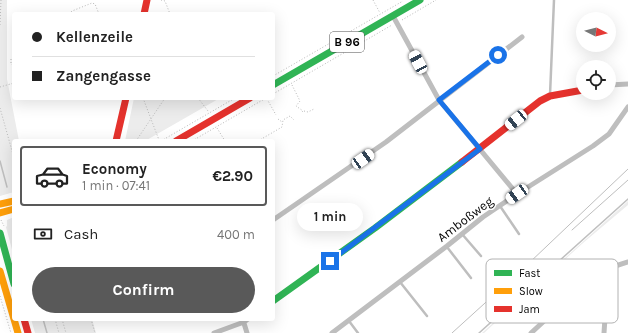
<!DOCTYPE html>
<html lang="en">
<head>
<meta charset="utf-8">
<style>
  :root { --surface:#fff; --page:#f2f2f2; --text:#222; --muted:#767676; --line:#e0e0e0; --accent:#595959 }
  body { margin:0; font-family:Karla,sans-serif; background:var(--page); color:var(--text); height:100vh; display:flex; flex-direction:column; font-size:15px; white-space:nowrap }
  * { box-sizing:border-box; margin:0 }
  p { font-size:13px; color:var(--muted) }
  .icon { flex:none; width:22px; height:22px; fill:none; stroke:currentColor; stroke-width:2; stroke-linecap:round; stroke-linejoin:round }
  .map { position:relative; flex:1; overflow:hidden }
  .side { position:absolute; left:12px; top:139px; width:263px; height:182px; display:flex; flex-direction:column; background:var(--surface); border-radius:4px; box-shadow:0 4px 16px #0002 }
  .side>* { flex:none }
  .banner { position:absolute; left:12px; top:12px; width:263px; height:88px; border-radius:4px; box-shadow:0 4px 16px #0002; display:grid; align-content:center; height:88px; padding:0 20px; background:var(--surface) }
  .needle { width:26px; rotate:96deg }
  .controls { position:absolute; left:576px; top:12px; display:grid; gap:8px }
  .controls a { display:grid; place-items:center; width:40px; height:40px; border-radius:50%; background:var(--surface); box-shadow:0 4px 16px #0002; font-size:20px }
  .end { position:absolute; width:18px; height:18px; margin:-9px; border:5px solid #1a73e8; background:#fff; box-shadow:0 0 0 2px #fff }
  .from { border-radius:50% }
  .bubble { position:absolute; height:28px; border-radius:14px; background:var(--surface); box-shadow:0 4px 16px #0002; font-size:13px; font-weight:700; line-height:28px; text-align:center }
  .car { position:absolute; width:12px; height:24px; margin:-12px -6px; border-radius:5px; box-shadow:0 0 3px 1px #0007; background:linear-gradient(#fff 24%,#345 0 40%,#fff 0 76%,#345 0 86%,#fff 0) }
  .banner b { display:flex; align-items:center; gap:14px; height:38px; font-size:15px }
  .banner b+b { border-top:1px solid var(--line) }
  .banner i { width:10px; height:10px; background:var(--text) }
  ul { padding:7px 0 0; list-style:none }
  li { display:flex; align-items:center; gap:12px; height:60px; margin:0 8px 6px; padding:0 12px; border:2px solid transparent; border-radius:4px }
  li div { flex:1 }
  li b { display:block; font-size:15px }
  li em { font-style:normal; font-weight:700 }
  li.on { border-color:var(--accent) }
  li>.icon { width:36px; height:36px; stroke-width:1.5 }
  .pay { display:flex; align-items:center; gap:10px; height:44px; padding:0 20px; font-size:15px }
  .pay p { margin-inline-start:auto }
  .action { display:flex; gap:8px; margin-top:auto; padding:8px 20px }
  .action a { flex:1; height:46px; border-radius:24px; background:var(--accent); color:#fff; font-size:16px; font-weight:700; line-height:46px; text-align:center }
  .map>svg:first-child { display:block }
  .green { fill:#ececec }
  .lines { fill:none; stroke-linecap:round; stroke-linejoin:round }
  .stream { stroke:#bfbfbf; stroke-width:1.5 }
  .path { stroke:#b9b9b9; stroke-width:1; stroke-dasharray:1 2; stroke-linecap:butt }
  .lane { stroke:#bebebe; stroke-width:2.5 }
  .street { stroke:#bebebe; stroke-width:5 }
  .fast { stroke:#30b455; stroke-width:7 }
  .slow { stroke:#ff9f0a; stroke-width:7 }
  .jam { stroke:#e5322d; stroke-width:7 }
  .tram { stroke:#bebebe; stroke-width:1 }
  .route { stroke:#1a73e8; stroke-width:5 }
  .labels { text-anchor:middle; dominant-baseline:central; stroke-width:3; stroke-linejoin:round; paint-order:stroke }
  .shield { fill:#fff; stroke:#4c4c4c; stroke-width:1 }
  .shield-label { font-size:12px; font-weight:bold; fill:#000 }
  .street-label { font-size:13px; fill:#000; stroke:#fff }
  .key { fill:#fff; stroke:#b2b2b2; stroke-width:1 }
  .key-label { font-size:11px; fill:#000 }
</style>
</head>
<body>
<div class="map">
<svg width="628" height="333" viewBox="0 0 628 333">
  <rect width="100%" height="100%" fill="#fff"/>
  <path class="green" d="M0,0h7v79l12,62h-5v51l-14,4z
    M134,98h86l-75,43h-20z
    M628,201v4l-45,38 -99,90h-2z
    M14,217v40l-8,-30 1,-1v-6z
    M31,319h61l4,14h-61z"/>
  <g class="lines">
    <path class="stream" d="M0,161l7,26
      M43,319l4,14
      M479,333l149,-134"/>
    <path class="path" d="M161,0l4,1 5,13
      M373,0l7,13
      M69,14l3,-3 20,-8 3,1 4,10
      M402,20l34,-20
      M0,25l1,-25
      M11,59v4l3,4
      M14,75v5
      M273,76l130,-75
      M292,85l8,16 -4,5 7,5 -1,1
      M0,87l14,-4
      M273,94l119,-69
      M143,98l16,42
      M198,98l10,13
      M267,99l9,16
      M0,108l14,50
      M304,111l4,1 6,-3
      M278,119l4,3
      M217,128l8,13
      M136,141l29,-43
      M161,141l74,-43
      M192,141l74,-43
      M258,141l24,-14 1,-7 7,-4 4,4
      M1,220l3,6
      M0,296l11,37
      M55,319l4,14
      M62,319l4,14
      M91,319l4,14"/>
    <path class="lane" d="M550,95l4,-95
      M500,206l19,28
      M462,234l19,22
      M447,247l24,31
      M400,282l27,34
      M349,321l9,12"/>
    <path class="street" d="M393,16l46,84 78,94
      M609,85l19,-1
      M273,220l113,-78 136,-105
      M243,320l4,13
      M214,333l30,-11 4,-3
      M332,333l115,-87 36,-29 34,-23 76,-48 16,-12 19,-27
      M531,333l62,-57 13,-7 22,-7
      M604,333l4,-60 -2,-4"/>
    <path class="fast" d="M273,85l147,-85
      M0,233l14,51
      M273,301l102,-73 87,-66"/>
    <path class="slow" d="M0,204l14,-3
      M0,213l14,-4
      M0,271l18,62"/>
    <path class="jam" d="M144,14l3,-14
      M116,141l10,-43
      M176,141l74,-43
      M462,162l78,-61 10,-5 33,-6
      M24,319l4,14"/>
    <path class="tram" d="M572,230l56,-50
      M452,333l76,-69 100,-95"/>
  </g>
  <g class="lines">
    <path class="route" d="M330,261l150,-112 -41,-49 59,-45"/>
  </g>
  <g class="labels">
    <rect class="shield" x="330" y="32" width="34" height="20" rx="3"/>
    <g class="shield-label">
      <text x="347" y="42">B 96</text>
    </g>
    <g class="street-label">
      <text transform="translate(465 219) rotate(-37)">Amboßweg</text>
    </g>
  </g>
  <rect x="486" y="259" width="132" height="64" rx="6" class="key"/>
  <rect x="494" y="270" width="18" height="6" fill="#30b455"/>
  <rect x="494" y="288" width="18" height="6" fill="#ff9f0a"/>
  <rect x="494" y="306" width="18" height="6" fill="#e5322d"/>
  <g class="key-label">
    <text x="519" y="277">Fast</text>
    <text x="519" y="295">Slow</text>
    <text x="519" y="313">Jam</text>
  </g>
</svg>
<div class="controls">
<a><svg class="needle" viewBox="-14 -14 28 28"><path d="M0-13l5 13h-10z" fill="#e53935"/><path d="M0 13l5-13h-10z" fill="#767676"/></svg></a>
<a><svg class="icon" aria-label="locate" viewBox="0 0 24 24"><circle cx="12" cy="12" r="6"/><path d="M12 2v4M12 18v4M2 12h4M18 12h4"/></svg></a>
</div>
<i class="end from" style="left:498px;top:55px"></i>
<i class="end" style="left:330px;top:261px"></i>
<div class="bubble" style="left:297px;top:203px;width:66px">1 min</div>
<i class="car" style="left:418px;top:62px;rotate:332deg"></i>
<i class="car" style="left:516px;top:120px;rotate:231deg"></i>
<i class="car" style="left:363px;top:159px;rotate:55deg"></i>
<i class="car" style="left:517px;top:194px;rotate:235deg"></i>
<div class="banner">
<b><i class="from"></i>Kellenzeile</b>
<b><i></i>Zangengasse</b>
</div>
<section class="side">
<ul>
<li class="on"><svg class="icon" aria-label="car" viewBox="0 0 24 24"><path d="M5 17H2v-5l4-1 3-4h7l3 4 3 1v5h-3M9 17h6M6 11h13"/><circle cx="7" cy="17" r="2"/><circle cx="17" cy="17" r="2"/></svg><div><b>Economy</b><p>1 min · 07:41</p></div><em>€2.90</em></li>
</ul>
<div class="pay"><svg class="icon" aria-label="cash" viewBox="0 0 24 24"><path d="M3 7h18v10H3z"/><circle cx="12" cy="12" r="2"/></svg>Cash<p>400 m</p></div>
<div class="action"><a>Confirm</a></div>
</section>
</div>
</body>
</html>
